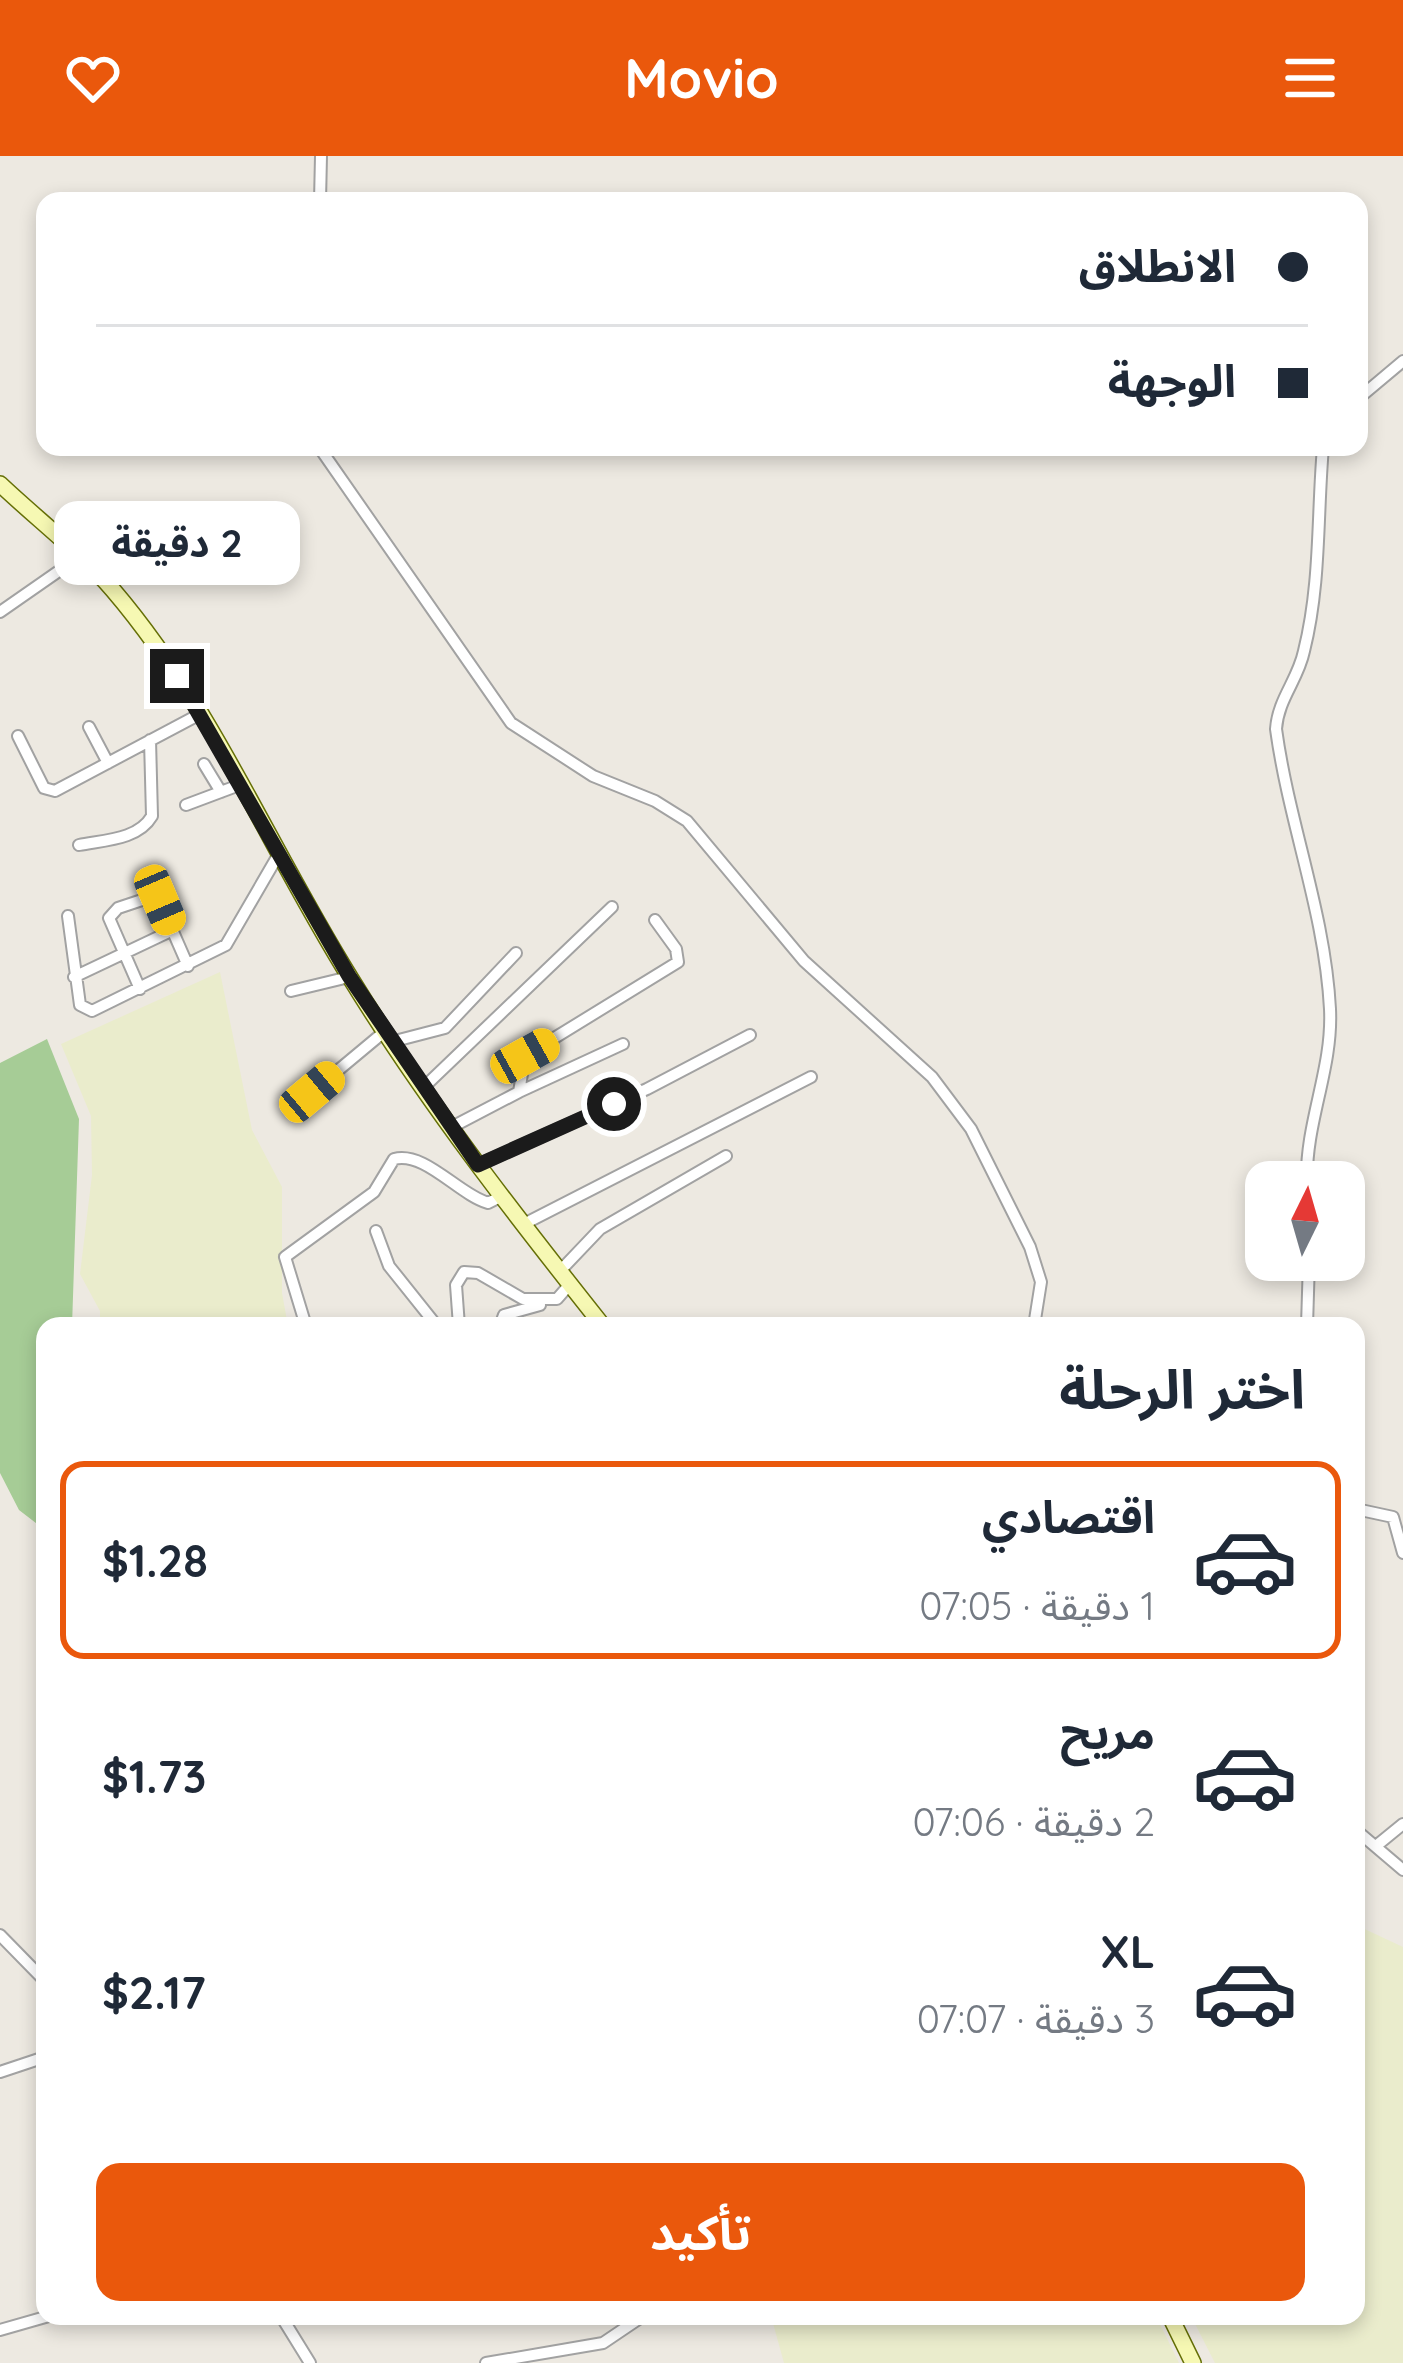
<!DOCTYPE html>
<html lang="ar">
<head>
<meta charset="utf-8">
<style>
  :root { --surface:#fff; --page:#f6f6f7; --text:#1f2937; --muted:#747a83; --line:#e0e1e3; --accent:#ea580c }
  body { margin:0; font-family:Quicksand,"Noto Sans Arabic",sans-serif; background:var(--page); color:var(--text); direction:rtl; height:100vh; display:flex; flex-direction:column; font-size:45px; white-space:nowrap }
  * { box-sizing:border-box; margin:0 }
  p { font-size:39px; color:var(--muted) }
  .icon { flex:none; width:66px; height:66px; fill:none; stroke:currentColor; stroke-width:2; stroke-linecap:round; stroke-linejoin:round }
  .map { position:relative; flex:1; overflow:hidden; direction:ltr }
  .side { position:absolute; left:36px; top:1161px; width:1329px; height:1008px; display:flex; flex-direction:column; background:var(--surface); border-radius:24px; box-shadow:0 6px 18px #0003; direction:rtl }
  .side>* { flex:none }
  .hud { position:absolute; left:36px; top:36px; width:1332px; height:264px; border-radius:24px; box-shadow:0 6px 18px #0003; direction:rtl; display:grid; align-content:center; height:264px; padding:0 60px; background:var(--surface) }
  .needle { width:78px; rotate:5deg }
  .controls { position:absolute; left:1245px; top:1005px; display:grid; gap:24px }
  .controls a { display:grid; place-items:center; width:120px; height:120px; border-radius:24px; background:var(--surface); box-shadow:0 6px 18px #0003; font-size:60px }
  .end { position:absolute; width:54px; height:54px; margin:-27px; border:15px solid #1b1b1b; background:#fff; box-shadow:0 0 0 6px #fff }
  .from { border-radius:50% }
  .bubble { position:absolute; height:84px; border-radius:24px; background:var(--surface); box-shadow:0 6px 18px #0003; font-size:39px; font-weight:700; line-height:84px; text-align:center; direction:rtl }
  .car { position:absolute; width:36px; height:72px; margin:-36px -18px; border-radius:15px; box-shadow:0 0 9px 3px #0007; background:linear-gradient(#f5c518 24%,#345 0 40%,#f5c518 0 76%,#345 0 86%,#f5c518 0) }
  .hud b { display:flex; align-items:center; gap:42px; height:114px; font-size:45px }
  .hud b+b { border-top:3px solid var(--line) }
  .hud i { width:30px; height:30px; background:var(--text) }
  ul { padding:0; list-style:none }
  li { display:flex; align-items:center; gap:36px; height:198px; margin:0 24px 18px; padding:0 36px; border:6px solid transparent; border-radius:24px }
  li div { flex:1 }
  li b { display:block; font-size:45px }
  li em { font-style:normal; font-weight:700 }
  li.on { border-color:var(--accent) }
  li>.icon { width:108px; height:108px; stroke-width:1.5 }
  h2 { padding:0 60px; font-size:54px; line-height:144px }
  .cta { display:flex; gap:24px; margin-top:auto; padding:24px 60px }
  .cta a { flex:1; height:138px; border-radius:24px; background:var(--accent); color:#fff; font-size:48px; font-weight:700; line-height:138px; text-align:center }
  header { display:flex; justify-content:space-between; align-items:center; height:156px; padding:0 60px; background:var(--accent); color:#fff; font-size:54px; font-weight:700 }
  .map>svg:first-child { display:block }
  .farmland { fill:#eaeccc }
  .forest { fill:#a6cc96 }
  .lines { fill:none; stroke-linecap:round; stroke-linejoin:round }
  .minor-casing { stroke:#a2a2a2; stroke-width:14 }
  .secondary-casing { stroke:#656f06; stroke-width:18 }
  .minor { stroke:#fff; stroke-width:10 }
  .secondary { stroke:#f6f8b3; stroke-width:15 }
  .route { stroke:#1b1b1b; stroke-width:15 }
</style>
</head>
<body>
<header><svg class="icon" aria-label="menu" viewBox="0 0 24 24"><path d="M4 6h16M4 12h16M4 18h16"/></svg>Movio<svg class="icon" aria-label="heart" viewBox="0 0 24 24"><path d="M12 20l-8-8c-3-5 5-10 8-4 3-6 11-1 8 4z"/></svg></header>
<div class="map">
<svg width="1403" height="2207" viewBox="0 0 1403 2207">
  <rect width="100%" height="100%" fill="#ede9e1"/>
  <path class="farmland" d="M220,816l32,158 30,57v106l6,33h-188v-15l-20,-37 12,-99 -1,-59 -30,-72z
    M1356,1769l47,22v416h-188l-24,-47h165z
    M771,2160h385l23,47h-395z"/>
  <path class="forest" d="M47,883l32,80 -7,207h-27v204l-26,-20 -19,-37v-410z"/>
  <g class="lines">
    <g class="minor-casing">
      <path id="minor" d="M320,45l1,-45
        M1359,242l44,-37
        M319,291l192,276 82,53 62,25 32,20 117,140 128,116 39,52 59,118 11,35 -7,44
        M0,456l79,-55
        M89,571l19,36
        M18,580l26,52 11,3 147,-78
        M204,608l17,28
        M186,649l56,-21
        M79,689c25,-5 59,-5 73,-29l-2,-76
        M68,760l12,89 12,6 134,-66 54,-93
        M74,821l99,-47
        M140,833l-31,-71 9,-10 39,-13 31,71
        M291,835l58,-14
        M391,886l54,-14 71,-75
        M423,932l189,-181
        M312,936l72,-60
        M519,936l104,-48
        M450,972l69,-36 6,-36 153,-94 -2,-13 -21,-29
        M478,1009l169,-76 103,-54
        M1307,1026c-2,-59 26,-113 23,-173 -5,-96 -41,-185 -54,-280 2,-30 22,-49 28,-78 17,-68 13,-135 19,-204
        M524,1068l287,-147
        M376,1075l13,35 48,60
        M560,1115l40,-42 126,-73
        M306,1170l-21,-69 89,-65 20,-33c31,-8 64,35 94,44l14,-7
        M459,1170l-3,-41 8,-13 14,1 45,26h34l13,-15
        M500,1170l4,-11 36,-10
        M1307,1170l2,-66
        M1356,1353l37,8 10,36
        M1356,1674l47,40
        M1376,1690l27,-22
        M0,1779l45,46
        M0,1916l45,-15
        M281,2160l29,47
        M0,2174l49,-14
        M486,2207l117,-20 40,-27"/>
    </g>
    <g class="secondary-casing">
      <path id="secondary" d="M0,328c37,35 80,68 113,106 100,117 157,260 238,389 75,122 163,235 252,347
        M1170,2160l23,47"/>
    </g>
    <use href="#minor" class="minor"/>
    <use href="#secondary" class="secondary"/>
  </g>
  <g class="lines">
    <path class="route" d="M177,520l172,300 129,189 136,-61"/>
  </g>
</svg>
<div class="controls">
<a><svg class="needle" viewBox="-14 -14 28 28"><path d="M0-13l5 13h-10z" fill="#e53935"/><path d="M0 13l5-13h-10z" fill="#747a83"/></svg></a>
</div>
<i class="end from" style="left:614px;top:948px"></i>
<i class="end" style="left:177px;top:520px"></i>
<div class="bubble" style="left:54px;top:345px;width:246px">2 دقيقة</div>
<i class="car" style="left:160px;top:744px;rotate:157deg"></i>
<i class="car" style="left:525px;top:900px;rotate:61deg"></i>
<i class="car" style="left:312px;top:936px;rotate:50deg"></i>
<div class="hud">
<b><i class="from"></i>الانطلاق</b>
<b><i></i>الوجهة</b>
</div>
<section class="side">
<h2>اختر الرحلة</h2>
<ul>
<li class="on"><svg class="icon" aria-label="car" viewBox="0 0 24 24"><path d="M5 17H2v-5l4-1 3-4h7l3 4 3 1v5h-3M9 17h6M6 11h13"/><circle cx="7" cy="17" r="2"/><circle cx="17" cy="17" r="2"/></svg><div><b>اقتصادي</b><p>1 دقيقة · 07:05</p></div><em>$1.28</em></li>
<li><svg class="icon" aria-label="car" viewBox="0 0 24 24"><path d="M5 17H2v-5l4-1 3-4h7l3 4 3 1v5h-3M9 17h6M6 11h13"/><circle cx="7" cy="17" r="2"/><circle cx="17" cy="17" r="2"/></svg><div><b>مريح</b><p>2 دقيقة · 07:06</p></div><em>$1.73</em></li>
<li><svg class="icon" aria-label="car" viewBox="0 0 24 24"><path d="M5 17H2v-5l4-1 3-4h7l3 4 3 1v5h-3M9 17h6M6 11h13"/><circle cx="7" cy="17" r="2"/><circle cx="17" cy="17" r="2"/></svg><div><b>XL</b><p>3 دقيقة · 07:07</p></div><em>$2.17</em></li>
</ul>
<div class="cta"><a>تأكيد</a></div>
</section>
</div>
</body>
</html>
